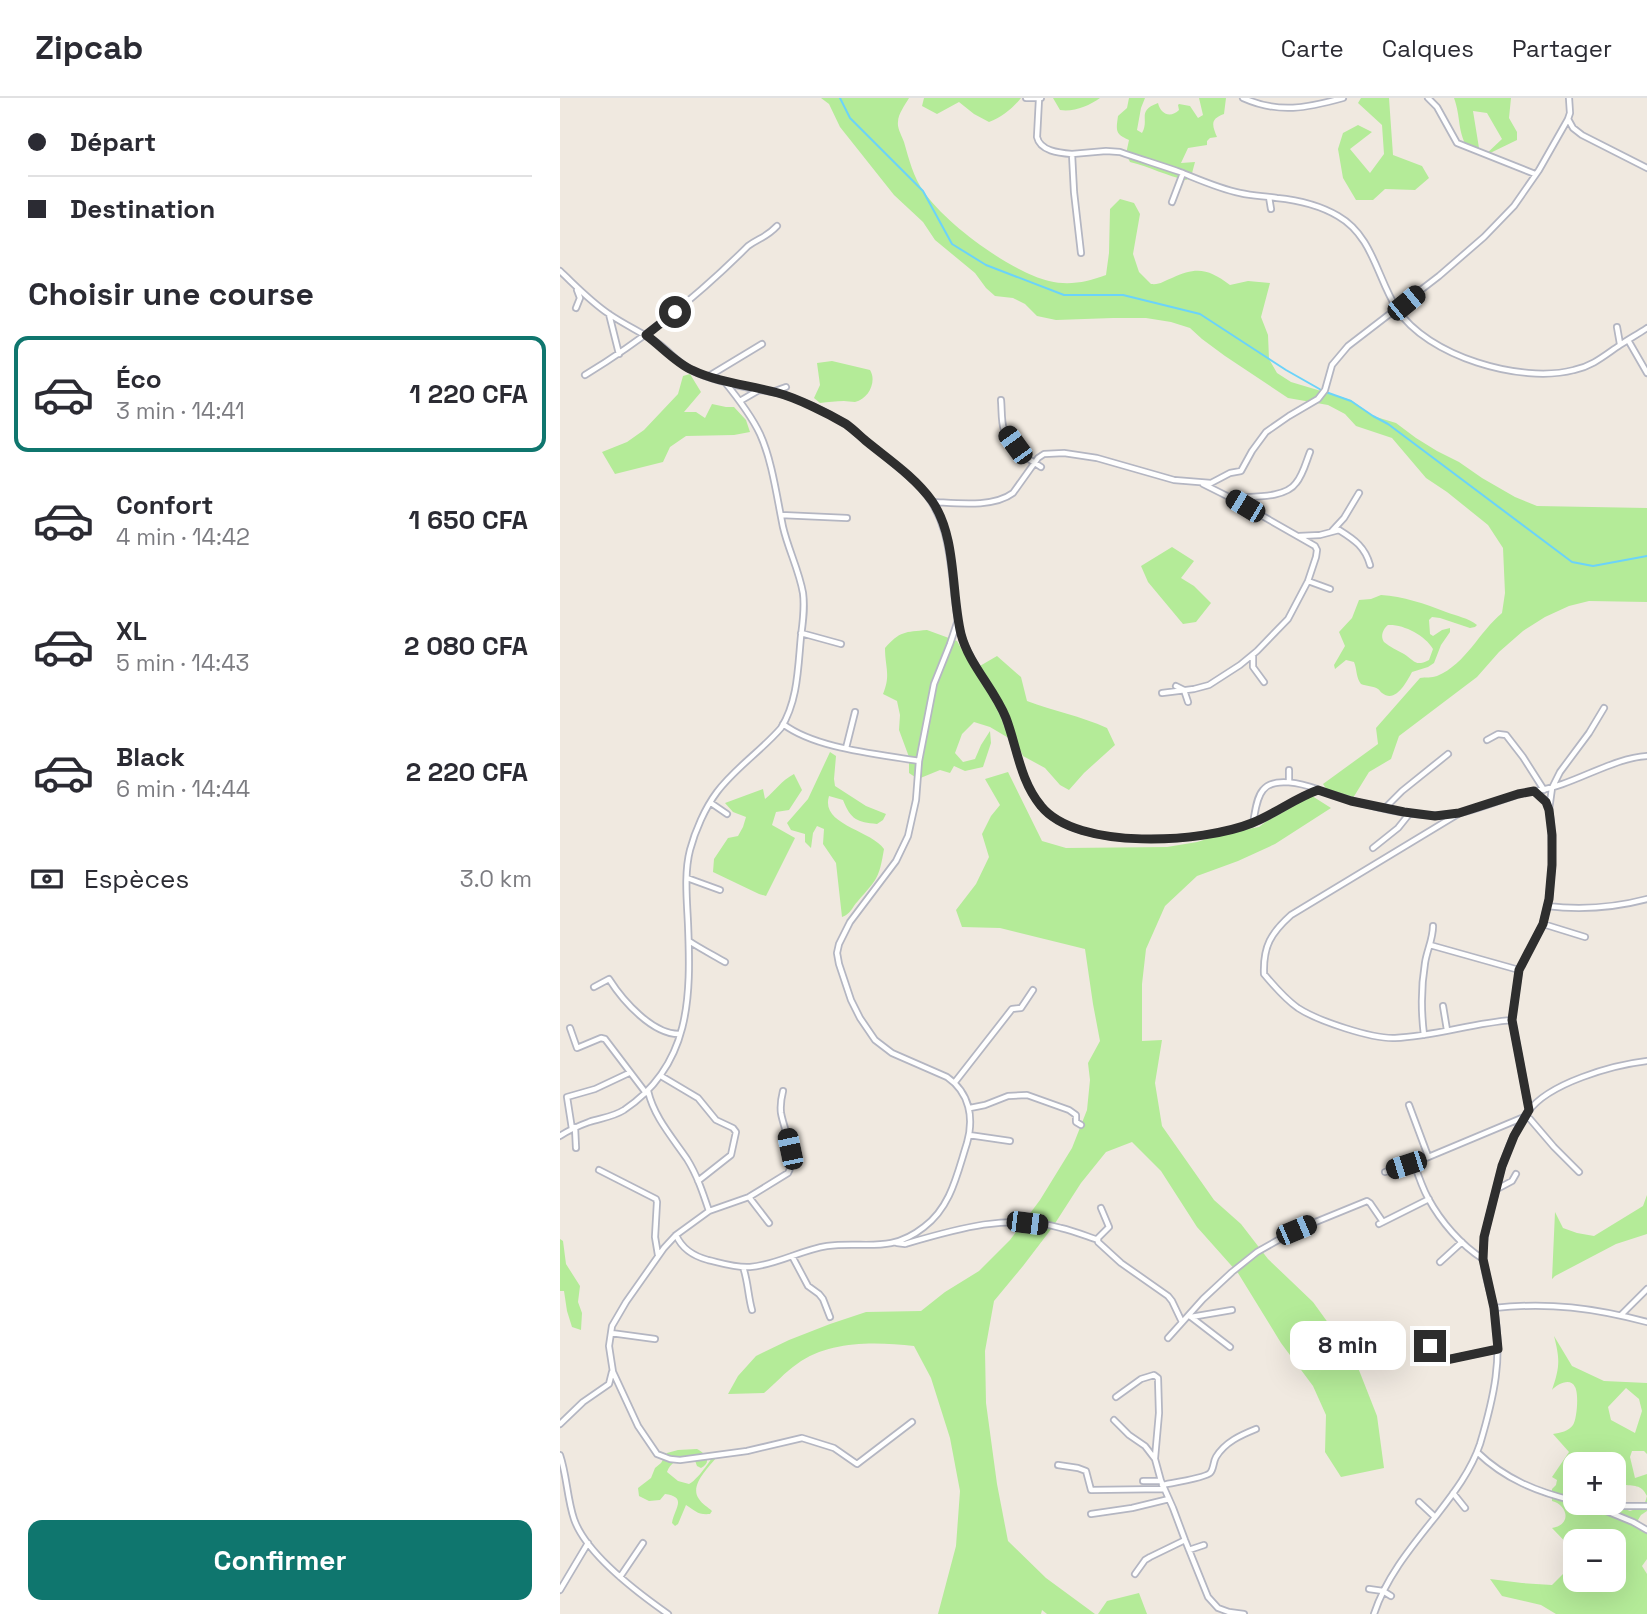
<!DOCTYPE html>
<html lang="fr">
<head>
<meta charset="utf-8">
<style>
  :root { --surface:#fff; --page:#f7f7f7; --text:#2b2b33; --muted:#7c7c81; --line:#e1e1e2; --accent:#0f766e }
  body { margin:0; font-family:"Space Grotesk",sans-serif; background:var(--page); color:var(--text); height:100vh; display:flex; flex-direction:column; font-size:26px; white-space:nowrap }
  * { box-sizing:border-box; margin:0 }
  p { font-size:23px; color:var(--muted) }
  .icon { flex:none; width:38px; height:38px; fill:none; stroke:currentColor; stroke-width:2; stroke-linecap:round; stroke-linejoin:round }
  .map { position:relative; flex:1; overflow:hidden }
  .sheet { display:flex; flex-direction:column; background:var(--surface); width:560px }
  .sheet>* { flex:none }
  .guide { display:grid; align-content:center; height:154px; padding:0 28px; background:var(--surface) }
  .tools { position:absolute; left:1003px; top:1354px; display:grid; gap:14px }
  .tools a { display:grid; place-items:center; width:63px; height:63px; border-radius:14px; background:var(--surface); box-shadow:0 7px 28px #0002; font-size:35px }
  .end { position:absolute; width:32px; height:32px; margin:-16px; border:9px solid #2e2e2e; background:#fff; box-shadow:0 0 0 4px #fff }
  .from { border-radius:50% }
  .bubble { position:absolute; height:49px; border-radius:14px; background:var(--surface); box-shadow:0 7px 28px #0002; font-size:23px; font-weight:700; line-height:49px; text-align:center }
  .car { position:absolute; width:21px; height:42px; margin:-21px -10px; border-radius:9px; box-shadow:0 0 5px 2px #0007; background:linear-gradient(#222 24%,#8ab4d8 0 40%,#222 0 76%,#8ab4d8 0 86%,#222 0) }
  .guide b { display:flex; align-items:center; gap:24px; height:66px; font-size:26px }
  .guide b+b { border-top:2px solid var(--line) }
  .guide i { width:18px; height:18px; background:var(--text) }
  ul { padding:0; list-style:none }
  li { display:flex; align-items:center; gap:21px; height:116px; margin:0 14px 10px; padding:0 14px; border:4px solid transparent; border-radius:14px }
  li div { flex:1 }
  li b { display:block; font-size:26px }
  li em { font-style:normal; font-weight:700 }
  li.current { border-color:var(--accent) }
  li>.icon { width:63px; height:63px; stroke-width:1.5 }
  h2 { padding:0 28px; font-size:32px; line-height:84px }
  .pay { display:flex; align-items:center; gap:18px; height:77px; padding:0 28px; font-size:26px }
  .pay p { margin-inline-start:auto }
  .cta { display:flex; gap:14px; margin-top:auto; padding:14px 28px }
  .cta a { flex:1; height:80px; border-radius:14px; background:var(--accent); color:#fff; font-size:28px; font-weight:700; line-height:80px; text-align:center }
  header { display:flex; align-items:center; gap:42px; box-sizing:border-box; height:98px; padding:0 35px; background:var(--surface); border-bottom:2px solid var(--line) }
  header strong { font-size:33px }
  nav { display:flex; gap:38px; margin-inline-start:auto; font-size:24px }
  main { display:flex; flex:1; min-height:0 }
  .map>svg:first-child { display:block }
  .green { fill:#b4eb98; fill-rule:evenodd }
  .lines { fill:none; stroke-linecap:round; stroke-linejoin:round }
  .stream { stroke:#6bd3fa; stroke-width:2 }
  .minor-casing { stroke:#b4b6c2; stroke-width:8 }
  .minor { stroke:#fff; stroke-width:4.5 }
  .route { stroke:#2e2e2e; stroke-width:9 }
</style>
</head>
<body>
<header>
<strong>Zipcab</strong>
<nav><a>Carte</a><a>Calques</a><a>Partager</a></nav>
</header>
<main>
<section class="sheet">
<div class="guide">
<b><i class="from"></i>Départ</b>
<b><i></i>Destination</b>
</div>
<h2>Choisir une course</h2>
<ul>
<li class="current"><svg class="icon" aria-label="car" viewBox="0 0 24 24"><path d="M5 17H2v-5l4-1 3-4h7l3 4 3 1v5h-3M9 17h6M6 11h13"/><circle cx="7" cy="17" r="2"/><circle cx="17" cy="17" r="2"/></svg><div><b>Éco</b><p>3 min · 14:41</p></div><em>1 220 CFA</em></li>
<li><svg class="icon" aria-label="car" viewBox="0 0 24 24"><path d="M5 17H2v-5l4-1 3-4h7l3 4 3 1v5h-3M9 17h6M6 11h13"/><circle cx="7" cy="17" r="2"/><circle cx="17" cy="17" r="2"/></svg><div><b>Confort</b><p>4 min · 14:42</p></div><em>1 650 CFA</em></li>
<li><svg class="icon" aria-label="car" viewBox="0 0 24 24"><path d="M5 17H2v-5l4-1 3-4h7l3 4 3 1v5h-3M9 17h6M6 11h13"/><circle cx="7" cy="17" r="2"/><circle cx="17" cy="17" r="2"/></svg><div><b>XL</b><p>5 min · 14:43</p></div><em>2 080 CFA</em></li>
<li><svg class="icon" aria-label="car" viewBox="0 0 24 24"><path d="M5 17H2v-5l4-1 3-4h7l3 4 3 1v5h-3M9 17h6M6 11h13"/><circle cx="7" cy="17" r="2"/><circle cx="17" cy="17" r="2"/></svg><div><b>Black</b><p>6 min · 14:44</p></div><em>2 220 CFA</em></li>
</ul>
<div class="pay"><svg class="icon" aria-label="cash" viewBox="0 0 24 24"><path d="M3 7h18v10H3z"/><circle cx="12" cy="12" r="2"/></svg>Espèces<p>3.0 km</p></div>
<div class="cta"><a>Confirmer</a></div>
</section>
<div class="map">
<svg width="1087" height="1516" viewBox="0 0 1087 1516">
  <rect width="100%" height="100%" fill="#f0e9e0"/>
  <path class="green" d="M261,0h88c-4,7 -11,16 -11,24 -1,6 4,14 6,20 5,17 9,35 20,50 22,32 87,80 125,89 20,5 38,1 57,-6l3,-22 1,-44 10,-10 14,4 6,11 -7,40 6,18 12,12c9,1 13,-3 21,-6 25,-12 37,-9 58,7l18,-4 22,2 -9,34 7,18 1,24 8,14 14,9 60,18 22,16 23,7 20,15 21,13 22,11 23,16 33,19 22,9 110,2v94l-58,-1 -20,5 -24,11 -22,14 -24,21 -22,25 -78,59 -8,23 -22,13 -16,26c-16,0 -21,0 -30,-14l55,-40 -2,-16 44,-50c5,-1 12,0 17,-2 29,-12 42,-44 65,-63l3,-20 -2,-45 -15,-23 -41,-33 -21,-14 -34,-40 -36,-12 -11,-12 -17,-9 -40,-7 -63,-42 -23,-17 -12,-11 -19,-6 -25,-4h-33l-57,2 -19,-4 -12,-12 -12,-6 -18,-2 -9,-8 -11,-15 -40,-33 -12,-18 -29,-27 -54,-68 -11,-23z
    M364,0h97c-9,11 -19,19 -32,24l-15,-8 -15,-12 -22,12 -15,-8z
    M493,0h47c-11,8 -26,14 -40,12z
    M569,0h16l-4,10 -4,22 5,3c8,-14 -6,-22 16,-30 3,12 13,15 21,7l-1,-5 1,-1 11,2 8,12 5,-3 -4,-17h27l-2,16c-14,5 -12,11 -7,23l-7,1 -3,3v4l-19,3 -7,15 14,-1 -4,15 -5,3c-19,-4 -36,-13 -56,-18l-4,-8 3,-14c-14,-6 -13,-9 -11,-24l9,-8z
    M801,0h28l4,57 29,11 7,12 -14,12 -30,-1 -12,11h-17l-13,-22 -5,-29 5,-16 15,-8 14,7 -22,17 20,24 14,-19 -2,-29 -24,-22z
    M894,0h57l-2,20 8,14v8l-33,16 18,-17 -15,-26 -14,-2 6,37 -11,1c-11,-18 -7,-32 -14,-51z
    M272,263l38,9c7,11 -1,29 -15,32 -4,0 -8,-1 -11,-1 -8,0 -16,1 -24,2l-6,-5 6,-13 -3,-22z
    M130,276l11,18 -17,20h12l9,6 7,-14 14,3h8l12,13 4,12 -16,3 -48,1 -16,11 -7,15 -48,12 -13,-22 25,-10 17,-12 34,-36 5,-18z
    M612,449l22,14 -13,17 13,8 17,17 -15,19 -13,2 -35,-42 -7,-16z
    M821,497c22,1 44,9 65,17 11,4 22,6 31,13l-2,2 -5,1 -30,-10 -8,-1 -3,3 1,14 3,2 9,-6 8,-2v4l-9,13 -7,18 -6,4 -16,5c-5,9 -16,32 -30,21 -2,-1 -2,-3 -4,-4 -4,-3 -12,-3 -17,-5 -5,-6 -4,-15 -7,-22l-8,-2 -11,9 -1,-4 11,-19 -6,-14 13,-14 7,-18 12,-1zM828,527c15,-1 37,10 45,24l-4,11c-14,7 -14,1 -25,-6 -7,-4 -14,-7 -20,-12 -4,-6 -1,-13 4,-17z
    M367,532l30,11 16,29 24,-14 24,21 6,24c26,10 54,15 80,27l8,17 -31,28 -15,17 -9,-5 -15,-17 -22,-12 -6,-13 -27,-16 -16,-5 -12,12 -7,19 8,9 12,-3 6,-14 9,-14 1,12 -8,24 -18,4 -11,-5 -4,7 -10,-3 -22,9 -9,-6v-16l-10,-27 1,-15 -3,-14 -14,-7c8,-19 2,-27 2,-46 15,-17 20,-16 42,-18z
    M270,654l6,4 -2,23 1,7 31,20 20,8 -3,6 -6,4c-20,-2 -26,-4 -34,-24l-14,-4c-9,29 42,34 55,53 -5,30 -7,30 -26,52 -6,6 -7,13 -16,16l-6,-54 -13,-19 1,-15 -7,-3 -4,7 -2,15 -6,-6v-8l-14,-4 -4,-7 21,-24z
    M448,674l34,69 24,7 101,-1 30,-5 33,-10 29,-5 19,-15 31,-18 22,14 -56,36 -37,17 -41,15 -32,30 -19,43 -4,35v57l20,-1 -7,43 7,43 52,74 27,24 27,35 45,43 42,58 22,56 7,52 -43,9 -16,-25 1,-37 -13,-29 -32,-43 -43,-70 -41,-46 -36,-56 -29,-29 -26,10 -25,31 -29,45 -29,38 -29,35 -9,50 1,52 11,81 11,57 38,37 49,36h-48l-5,-4 -1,4h-103l18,-68 4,-55 -10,-53 -19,-60 -17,-32c-38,-4 -84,-6 -117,18 -12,8 -22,20 -33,29l-36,1 10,-18 18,-20 33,-16 41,-16 36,-12 55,-1 24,-19 34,-21 31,-31 30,-40 32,-52 15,-38 3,-30 -2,-17 12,-22 -7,-37 -8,-55 -85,-21 -38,-1 -6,-17 20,-26 13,-27 -7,-23 9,-18 9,-11 -15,-26z
    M234,676l8,16 -13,20 -13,2 -4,13 23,13 -29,58 -7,-2 -46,-22 1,-13 14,-21 10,-2 5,-9 3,-10 -13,-5 -8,-9 38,-14 2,10c11,-9 16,-18 29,-25z
    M1087,1097v39l-31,10 -61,32 -3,3 3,-67 8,16 14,5 17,3 49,-30z
    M0,1141l3,2 3,23 14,22 -2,16 4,11 -1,17 -9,-3 -5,-16 -3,-20h-4z
    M994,1238l18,30 32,15 43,2v71l-3,-3h-12l-2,6 5,21 12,-4v37l-6,4 -3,5 5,11h4v28l-5,7 5,8v40h-91l-15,-9 -39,-9 -12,-17 32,4 30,2 23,-23v18h39v-38h-39v10l-23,-24c20,-3 16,-23 0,-27v-12l4,-4 1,-5 -5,-3 17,-25 -16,-18c7,-1 16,-3 20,-9 4,-6 6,-31 2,-38 -4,-10 -18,-3 -23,3 8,-23 8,-31 2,-54zM1066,1290l13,11 3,12 -7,22 -24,-13 -3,-13zM1015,1367h39v38h-39zM1062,1387c12,1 19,-1 25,11l-3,10 -14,5 -13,-5 -1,-8z
    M137,1351c8,4 16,13 4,19l-4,-2 -3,-8c-10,-3 -24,4 -27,14l11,9 11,3c7,-3 20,-21 24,-28l3,2c-8,10 -27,28 -17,41 3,5 9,8 13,12l-2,3c-13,1 -14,-3 -24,-9l-8,19 -3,2 -3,-3c2,-14 16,-26 -7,-29l-5,6 -11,1 -10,-5 -1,-8 13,-10 4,-10 6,-5 6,-10 11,-3z
    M579,1495l8,21h-49l9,-13z"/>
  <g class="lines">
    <path class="stream" d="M280,0l10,20 73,73 29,53 34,21 78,30h59l77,19 86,56 37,21 28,10 22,15 15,8 184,138 21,4 54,-10"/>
    <g class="minor-casing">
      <path id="minor" d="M466,0h15
        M683,0c36,16 64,10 100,0
        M868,0l9,9 20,36 78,31
        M479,1l-2,38c3,14 22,16 35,17l2,38 7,61
        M1008,21l5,9 9,7 65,33
        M512,56l34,-3 14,1c20,7 40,13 60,20 20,8 40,17 60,21 13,3 25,3 37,5 20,2 44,8 61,18 35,20 39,62 59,93 30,47 124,75 177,61 19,-4 31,-15 46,-25 9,-6 18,-11 27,-17
        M709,99l2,12
        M612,104l11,-29
        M0,173c16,15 31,31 49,43 16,11 34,19 50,30 12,9 21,21 34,27 20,9 45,15 67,19 7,1 14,2 21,4 18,5 47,19 63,29 8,5 14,12 21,17 18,15 37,29 53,45 38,38 31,93 41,141 7,35 33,59 46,91 12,29 15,64 36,89 37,46 160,36 210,18 24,-9 44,-26 67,-34 41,13 98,32 142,23 23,-5 44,-15 67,-21l7,-1 12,10 3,9 2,11 1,26v18l-3,34 -4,16 -2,9 -24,46 -7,50 17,90
        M16,210l4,-10 -3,-8
        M49,216l10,40
        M1057,229l3,17
        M1068,242l19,33
        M25,277c61,-37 112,-78 163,-129 11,-8 19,-9 29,-20
        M149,278l53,-32
        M215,293l11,-4
        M441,302c1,10 0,21 3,30 6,15 23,29 37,37
        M180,303l19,-11
        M672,400c18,-2 53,1 64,-15 7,-8 10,-21 14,-31
        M372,404c24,1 61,6 81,-9l25,-35 6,-4 20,-1 33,5 77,22 37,3 19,-10 11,-2 11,-20 14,-19 23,-16 29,-17 7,-9 7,-25 16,-19 91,-70 45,-39 30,-31 25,-36 29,-51 2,-6 -1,-15
        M221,417l66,3
        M772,433l12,-13 15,-25
        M739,438l21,-1 19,-5c16,10 26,17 31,35
        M748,483l22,8
        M241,535l40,11
        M693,558v11l11,15
        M616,588l8,4 4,12
        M602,595l32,-4 15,-4 31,-20 17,-14 31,-32 20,-38 8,-24 1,-7 -2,-4 -84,-48 -28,-14
        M223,626c33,25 96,30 136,37
        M927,642l11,-6 8,1 17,22 21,33
        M286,650l9,-36
        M729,672v12
        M975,693c38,-5 76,-33 112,-35
        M151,705l16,11
        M825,710l17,-17 46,-37
        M989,712l3,-22 8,-16 29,-39 15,-25
        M898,716l-167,101c-20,18 -28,31 -27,59 10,12 21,25 34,34 20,13 74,31 97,30 40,-2 78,-15 117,-18
        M693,725c2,-9 3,-25 10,-33 11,-14 40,-6 54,-1
        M813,750l25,-20 12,-15
        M127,780l33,12
        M987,808c34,4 66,2 100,-7
        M983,826l42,13
        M129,843c12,8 24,14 36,21
        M870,847l89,25
        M34,889l15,-8c14,22 44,56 71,55
        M883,908l4,24
        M10,930l7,20 24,-10 4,1 41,54
        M864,937c-3,-24 -3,-48 1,-72 2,-13 8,-24 8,-37
        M101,978l37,22 18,22 17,8 3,4 -5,23 -33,26
        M395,984l57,-73 9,-1 12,-18
        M88,993c6,26 24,46 39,68 10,16 16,34 22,52
        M223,993c-2,8 -3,14 -2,22 3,18 17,43 7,60l-39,24 -40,14 -33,24 -12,13 -38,54 -14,24 -3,20 4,26 25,54 19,28 13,5 10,1 67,-9 55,-13 32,10 23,16 55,-42
        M849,1007l19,51
        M410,1010l15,-3 23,-9 19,-1 42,15 7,5v7l5,3
        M15,1029l1,21
        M12,1031l-5,-32 28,-8 34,-16
        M409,1037l41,6
        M0,1038c9,-6 18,-10 29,-14 12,-4 24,-5 35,-12 67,-45 67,-113 64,-186 -1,-23 -4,-51 2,-74 5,-19 15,-42 27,-58 18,-24 44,-41 64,-64 17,-27 17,-61 20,-92 2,-15 4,-28 2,-43 -4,-23 -15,-44 -20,-66 -6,-29 -11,-67 -23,-93 -9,-19 -23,-37 -36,-53
        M854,1065c4,12 8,24 14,35 13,24 33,47 55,61
        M39,1072l57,29 1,3 -2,35 3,18
        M825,1074l29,-9 110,-46 6,2 24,28 25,25
        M937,1091l15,-8 4,-7
        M189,1099l20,26
        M541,1110l8,19 -11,11v4l23,21 47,33 4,5 10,21
        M819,1126l50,-25
        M116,1137c6,14 17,21 32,25 13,3 27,8 42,7 26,-2 51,-17 77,-21 38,-5 63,8 97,-19 27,-20 33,-53 43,-84 7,-25 3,-50 -20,-66l-55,-24 -17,-13 -15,-22 -9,-18 -12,-36 -2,-11 2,-9 11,-22 46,-61 12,-25 8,-36 3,-39 15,-77 16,-40 8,-24
        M337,1145l8,1c51,-15 104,-31 156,-16 13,3 25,8 37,12
        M232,1158l16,30 11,8 4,5 7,18
        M880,1164l22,-20
        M183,1169c5,14 5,29 9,43
        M934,1210c55,-6 100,0 153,14
        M1061,1217l26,-26
        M631,1219l39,30
        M631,1219l41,-7
        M51,1235l44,6
        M608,1240l35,-39 29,-27 25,-20 39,-22 71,-29 3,2 13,19
        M870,1248c4,9 5,14 16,14l52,-11
        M556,1299l25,-18 13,-4 4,3 1,35 -4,45
        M554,1322l15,15 16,11 10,13 6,22 12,27 12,32 23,57 10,11 11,4 15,2
        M0,1326l23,-22 26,-18 3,-12
        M917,1354c28,27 60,40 98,49
        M0,1357c7,21 7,43 14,64 12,35 64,74 94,95
        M498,1367l20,3 8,3 5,19 73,-1
        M583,1383h18
        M602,1387c9,-2 43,-7 48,-12 4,-4 3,-11 6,-16 9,-15 25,-22 40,-28
        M893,1395l12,15
        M859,1404l16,15
        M1024,1405l28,3h35
        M1034,1408l39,16 14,8
        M531,1416l41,-6 37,-9
        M629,1452l15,-5
        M575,1476l10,-14 5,-3 35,-17
        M60,1479l23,-34
        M809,1491l14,2 8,5
        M0,1492l28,-47
        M814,1516c12,-37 38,-68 62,-98 17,-22 35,-45 44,-72 14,-47 23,-86 14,-135 -3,-19 -12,-38 -11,-57 1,-21 8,-42 13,-62 6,-27 15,-55 32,-78 20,-29 85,-47 119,-51"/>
    </g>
    <use href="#minor" class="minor"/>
  </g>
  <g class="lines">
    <path class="route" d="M115,214l-29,23c15,11 30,28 46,35 27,13 58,15 86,23 19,5 51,21 68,31 7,5 13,11 20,17 22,18 49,36 66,60 25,36 19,92 29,133 8,31 33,54 45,84 11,29 14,63 35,88 36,45 162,37 211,17 23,-9 43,-25 66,-33l33,11 53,11 31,4 24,-3 59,-19 16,-3 12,11 3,8 3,25v30l-3,34 -6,25 -24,46 -7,50 17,90 -15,26 -12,30 -18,71 -1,22 11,49 4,41 -52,11c-11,0 -12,-5 -16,-14"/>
  </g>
</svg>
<div class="tools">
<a>+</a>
<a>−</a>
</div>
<i class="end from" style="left:115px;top:214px"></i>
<i class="end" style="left:870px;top:1248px"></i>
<div class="bubble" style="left:730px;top:1223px;width:116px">8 min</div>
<i class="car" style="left:846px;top:205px;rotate:51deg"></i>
<i class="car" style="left:455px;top:347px;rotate:324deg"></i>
<i class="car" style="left:685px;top:408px;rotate:301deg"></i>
<i class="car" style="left:230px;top:1051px;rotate:348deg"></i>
<i class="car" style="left:846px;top:1067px;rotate:252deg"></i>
<i class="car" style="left:467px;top:1125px;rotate:97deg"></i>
<i class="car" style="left:736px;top:1132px;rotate:67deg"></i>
</div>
</main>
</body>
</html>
